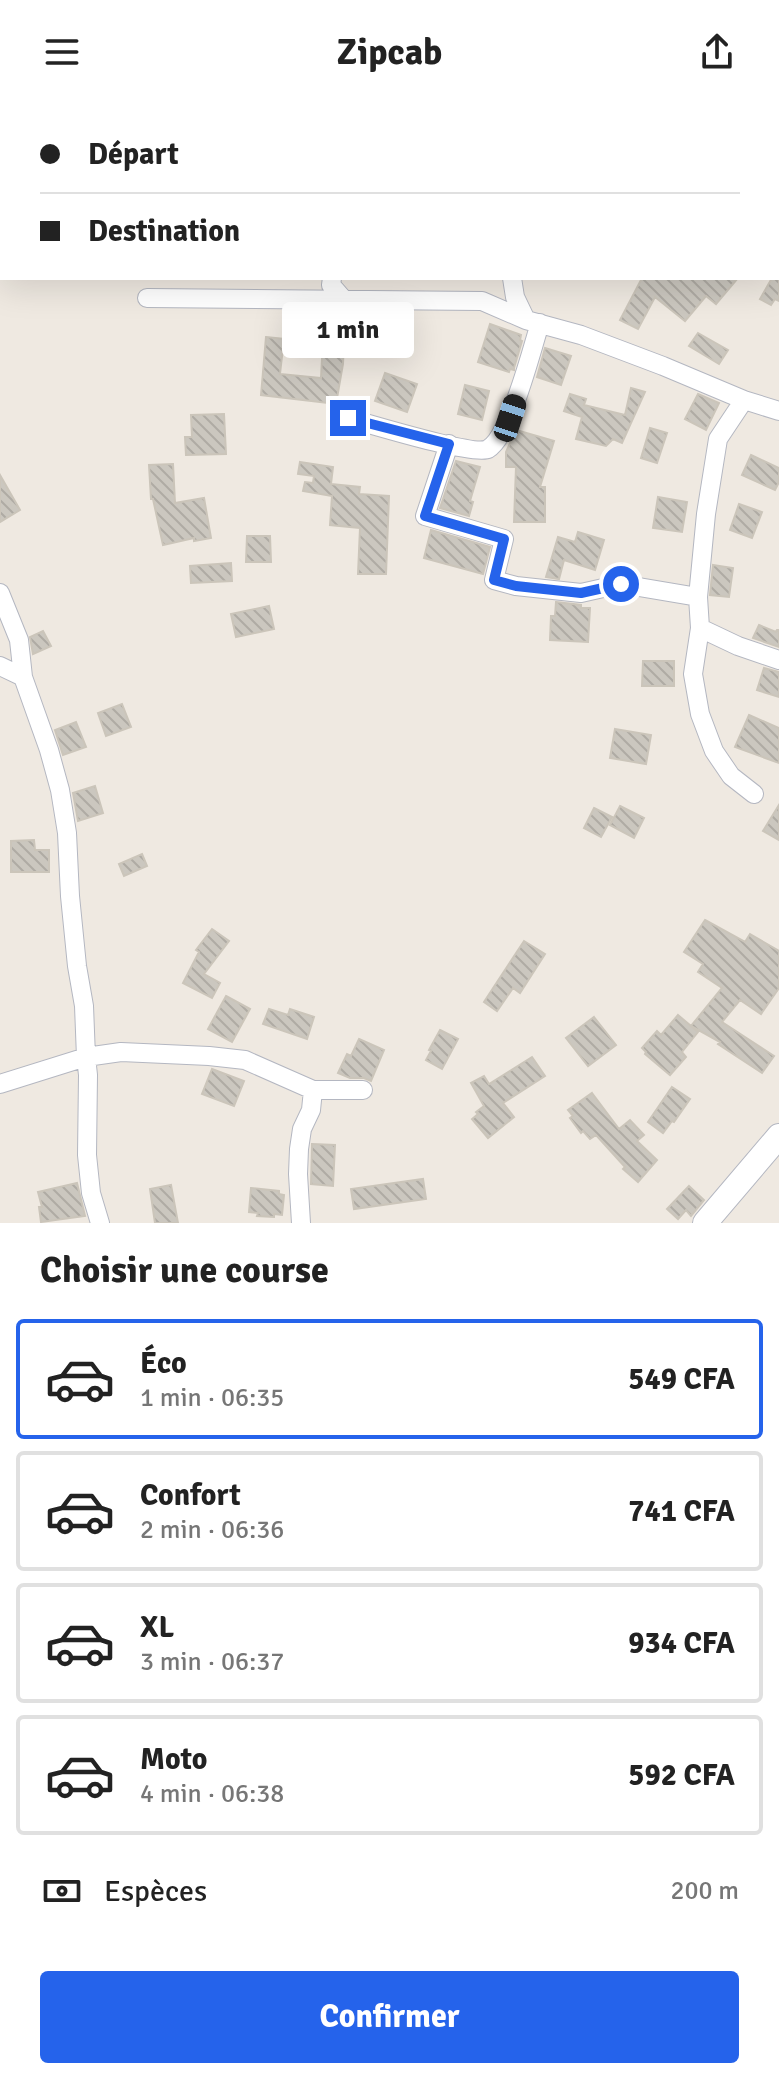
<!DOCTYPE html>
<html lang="fr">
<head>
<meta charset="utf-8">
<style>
  :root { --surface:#fff; --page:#f6f6f6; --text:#222; --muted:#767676; --line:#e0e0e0; --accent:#2563eb }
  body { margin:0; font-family:Signika,sans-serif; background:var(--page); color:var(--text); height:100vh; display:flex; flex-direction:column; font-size:30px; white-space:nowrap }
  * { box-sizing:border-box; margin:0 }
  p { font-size:26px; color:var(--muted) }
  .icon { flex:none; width:44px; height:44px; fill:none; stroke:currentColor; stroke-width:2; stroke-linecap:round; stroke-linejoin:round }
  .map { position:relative; height:1119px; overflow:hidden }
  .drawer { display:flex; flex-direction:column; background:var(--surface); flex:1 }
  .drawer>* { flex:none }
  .banner { position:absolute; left:0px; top:0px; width:780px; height:176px; box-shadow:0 8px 32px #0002; display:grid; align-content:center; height:176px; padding:0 40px; background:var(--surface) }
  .end { position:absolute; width:36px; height:36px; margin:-18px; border:10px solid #2563eb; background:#fff; box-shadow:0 0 0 4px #fff }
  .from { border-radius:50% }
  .bubble { position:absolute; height:56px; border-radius:8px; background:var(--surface); box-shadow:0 8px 32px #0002; font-size:26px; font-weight:700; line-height:56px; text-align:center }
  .car { position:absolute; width:24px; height:48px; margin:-24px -12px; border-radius:10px; box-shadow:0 0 6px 2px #0007; background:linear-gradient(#222 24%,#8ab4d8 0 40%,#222 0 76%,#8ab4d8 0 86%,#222 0) }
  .banner b { display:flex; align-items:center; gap:28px; height:76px; font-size:30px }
  .banner b+b { border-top:2px solid var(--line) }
  .banner i { width:20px; height:20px; background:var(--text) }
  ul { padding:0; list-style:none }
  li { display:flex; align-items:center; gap:24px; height:120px; margin:0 16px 12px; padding:0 24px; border:4px solid var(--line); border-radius:8px }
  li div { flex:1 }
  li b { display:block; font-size:30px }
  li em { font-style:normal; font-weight:700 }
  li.current { border-color:var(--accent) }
  li>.icon { width:72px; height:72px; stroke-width:1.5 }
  h2 { padding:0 40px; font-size:36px; line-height:96px }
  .pay { display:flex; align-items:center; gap:20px; height:88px; padding:0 40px; font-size:30px }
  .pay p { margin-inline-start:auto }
  .primary-button { display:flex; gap:16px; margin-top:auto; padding:16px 40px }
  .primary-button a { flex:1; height:92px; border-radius:8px; background:var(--accent); color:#fff; font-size:32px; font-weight:700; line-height:92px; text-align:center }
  header { display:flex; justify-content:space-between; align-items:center; height:104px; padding:0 40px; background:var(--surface); font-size:36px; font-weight:700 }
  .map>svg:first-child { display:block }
  .building { fill:url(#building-back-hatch); stroke:#cbc5ba; stroke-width:2 }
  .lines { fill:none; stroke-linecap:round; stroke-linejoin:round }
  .street-casing { stroke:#b4b7c1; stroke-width:20 }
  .secondary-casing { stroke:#b4b7c1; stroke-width:26 }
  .street { stroke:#fff; stroke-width:18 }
  .secondary { stroke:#fff; stroke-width:24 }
  .route { stroke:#2563eb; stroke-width:10 }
</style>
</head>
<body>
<header><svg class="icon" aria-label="menu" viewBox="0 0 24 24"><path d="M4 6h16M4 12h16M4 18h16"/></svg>Zipcab<svg class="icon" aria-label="share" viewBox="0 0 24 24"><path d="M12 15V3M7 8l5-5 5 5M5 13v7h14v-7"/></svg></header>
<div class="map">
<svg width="779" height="1119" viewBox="0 0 779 1119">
  <defs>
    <pattern id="building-back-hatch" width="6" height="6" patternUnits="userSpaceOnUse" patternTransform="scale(2)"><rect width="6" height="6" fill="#cbc7bf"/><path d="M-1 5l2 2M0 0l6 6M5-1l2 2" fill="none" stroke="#afaba4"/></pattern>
  </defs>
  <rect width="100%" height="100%" fill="#efe9e1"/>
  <path class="building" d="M779,162v35l-4,-2 -4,6 -11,-6 12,-21h6z
    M642,174h96l-22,26 -10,-8 -21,25 -30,-24 -17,32 -18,-9z
    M490,220l31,11 -1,5 2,1 -8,27v2l-4,-1 -1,3 -31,-10z
    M698,229l30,17 -9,14 -30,-18z
    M266,233l18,2 -4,35 41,4 2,-39 21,2 -1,23 -7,40 -75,-9z
    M545,244l26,8 -10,29 -24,-8z
    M385,269l32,11 -10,28 -32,-11z
    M465,281l24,6 -7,29 -24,-6z
    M631,284l14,4 -23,51 -9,-4 -7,7 -30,-7 6,-22 -18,-6 6,-17 16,5 -2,6 41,10z
    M698,290l21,9 -13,27 -21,-11z
    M224,310l2,40 -40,1 -1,-18h7l-1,-22z
    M650,324l17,5 -10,30 -16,-5z
    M516,326l38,11 -14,46h5v35h-31l2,-55h-10v-15z
    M751,351l28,13v14l-4,8 -33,-15z
    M456,357l24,6 -10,34 3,1 -4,14 -29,-8z
    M300,358l33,5 -2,17 29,3 -1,7 30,2 -3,78h-28l2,-46 -30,-3 2,-29 -29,-5 2,-9 8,1 1,-7 -16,-2z
    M173,360l2,39 29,-5 7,40 -17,3v-3l-31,7 -10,-46h-2l-2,-34z
    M0,371l20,35 -20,12z
    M658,393l29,5 -5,30 -29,-4z
    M739,400l23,8 -10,26 -22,-8z
    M431,426l59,17 -7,27 -59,-16z
    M578,428l26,8 -9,30 -31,-10 -5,19 -13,-2 12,-40 17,5z
    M247,432h23l1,26h-25z
    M231,459l1,18 -41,2 -1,-17z
    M713,461l20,3 -4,29 -19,-2z
    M556,498l25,3v3h9l-2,34 -38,-2 1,-24h4z
    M269,502l5,23 -38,8 -5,-23z
    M759,521l17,7 1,-2h2v17l-26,-9z
    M43,527l8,15 -18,8 -3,-17z
    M643,557h31v25h-32z
    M764,564l15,4v25l-22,-7z
    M122,600l9,23 -25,9 -8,-23z
    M749,611l30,13v35l-44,-16z
    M76,618l10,25 -23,8 -8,-25z
    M615,625l36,6 -5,29 -36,-6z
    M95,682l8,27 -25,8 -5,-28z
    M779,701v35l-16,-9z
    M620,702l24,12 -10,20 -24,-13z
    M594,704l18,9 -11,20 -17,-9z
    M34,736l1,10h14v22h-38v-31z
    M142,750l5,12 -23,10 -5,-12z
    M705,816l40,22 5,-8 29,17v37l-18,26 -21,-14 -18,22 52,34 -12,17 -44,-29 2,-2 -29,-16 31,-38 -24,-16 5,-8 -19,-12z
    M212,825l17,12 -25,33 16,9 -8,15 -29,-15 16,-31 -3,-2z
    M524,837l21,13 -25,39 -7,-5 -16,23 -13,-9z
    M226,892l24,13 -18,33 -24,-13z
    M269,905l19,6 2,-6 24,8 -7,22 -44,-15z
    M678,911l20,17 -16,20 4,5 -16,18 -25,-21 1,-2 -4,-4 15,-17 4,4z
    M594,913l22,28 -28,21 -22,-28z
    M440,926l18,9 -16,30 -16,-9 5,-9 -2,-1z
    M359,935l25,11 -13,31 -7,-3h-14l-12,-5 9,-19 4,2z
    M532,953l13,19 -42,27 11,14 -26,21 -16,-19 6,-5 -2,-2 8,-6 -13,-23 13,-7 5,8z
    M212,965l32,12 -10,25 -32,-12z
    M672,983l18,12 -16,23 -2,-1 -9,12 -15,-11z
    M592,989l27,36 11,-9 14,15 -7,6 20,19 -19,22 -15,-13 2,-2 -29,-32 -6,4 -7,-8 -2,2 -11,-15 3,-2 -5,-6z
    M312,1040l23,1 -2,41 -22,-2z
    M423,1075l3,20 -72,10 -3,-20z
    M77,1079l8,33 -44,6 -2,-15h3l-4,-15z
    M171,1081l7,38h-23l-5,-34z
    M689,1082l15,14 -13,16 -5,-6 -8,9 -11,-10z
    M251,1084l28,3v3l5,1 -2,20 -8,-1v3l-17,-1 1,-3 -9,-1z"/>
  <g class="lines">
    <g class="street-casing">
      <path id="street" d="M465,0l2,2
        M195,2v-2
        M381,2l1,-2
        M596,2l1,-2
        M778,35l1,-2
        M332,174l-1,7 14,16
        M512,174l3,19 11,23
        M147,194l335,3 44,19 55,15 82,31 81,34 35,11
        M744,296l-26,39 -12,75 -8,83 2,31 -7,46 7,40 14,37 17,25 23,18
        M348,314c22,6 126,38 140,31 22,-12 44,-100 52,-126
        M449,340l-24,72 79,23 -10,41 22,6 65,7 40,-9 77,13
        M0,489l19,47 4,37 26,73 11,40 7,43 3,63 7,70 7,40 2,51 2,18 -1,80 4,38 9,30
        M700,524l38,18 41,14
        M0,562l23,11
        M0,980l86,-27 35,-5 88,4 36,4 68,30h50
        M301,1119l-3,-49 1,-25 3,-20 9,-19 2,-20"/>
    </g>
    <g class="secondary-casing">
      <path id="secondary" d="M705,1119l74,-87"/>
    </g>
    <use href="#street" class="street"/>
    <use href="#secondary" class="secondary"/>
  </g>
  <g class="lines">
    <path class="route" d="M348,314l101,26 -24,72 79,23 -10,41 22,6 65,7 40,-9"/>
  </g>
</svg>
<i class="end from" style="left:621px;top:480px"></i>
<i class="end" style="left:348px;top:314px"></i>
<div class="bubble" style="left:282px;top:198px;width:132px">1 min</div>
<i class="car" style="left:510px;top:314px;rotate:18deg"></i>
<div class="banner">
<b><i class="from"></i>Départ</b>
<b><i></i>Destination</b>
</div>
</div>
<section class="drawer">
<h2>Choisir une course</h2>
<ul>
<li class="current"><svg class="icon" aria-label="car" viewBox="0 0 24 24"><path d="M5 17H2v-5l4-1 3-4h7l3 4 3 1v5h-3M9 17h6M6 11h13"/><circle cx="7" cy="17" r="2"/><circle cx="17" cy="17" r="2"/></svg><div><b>Éco</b><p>1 min · 06:35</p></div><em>549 CFA</em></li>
<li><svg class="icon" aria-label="car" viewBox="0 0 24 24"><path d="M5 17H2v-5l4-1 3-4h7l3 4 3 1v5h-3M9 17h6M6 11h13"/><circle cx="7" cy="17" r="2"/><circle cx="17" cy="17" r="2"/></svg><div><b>Confort</b><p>2 min · 06:36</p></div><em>741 CFA</em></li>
<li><svg class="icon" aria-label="car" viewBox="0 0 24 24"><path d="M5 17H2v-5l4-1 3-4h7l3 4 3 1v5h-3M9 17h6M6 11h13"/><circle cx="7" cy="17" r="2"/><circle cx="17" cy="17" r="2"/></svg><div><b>XL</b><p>3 min · 06:37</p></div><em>934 CFA</em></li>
<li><svg class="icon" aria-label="car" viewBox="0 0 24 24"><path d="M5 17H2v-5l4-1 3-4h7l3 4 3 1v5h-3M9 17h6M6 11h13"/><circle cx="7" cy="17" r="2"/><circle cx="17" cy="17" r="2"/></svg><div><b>Moto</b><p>4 min · 06:38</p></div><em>592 CFA</em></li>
</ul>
<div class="pay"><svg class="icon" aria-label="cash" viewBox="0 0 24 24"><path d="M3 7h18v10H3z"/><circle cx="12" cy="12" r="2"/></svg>Espèces<p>200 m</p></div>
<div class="primary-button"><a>Confirmer</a></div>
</section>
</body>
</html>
